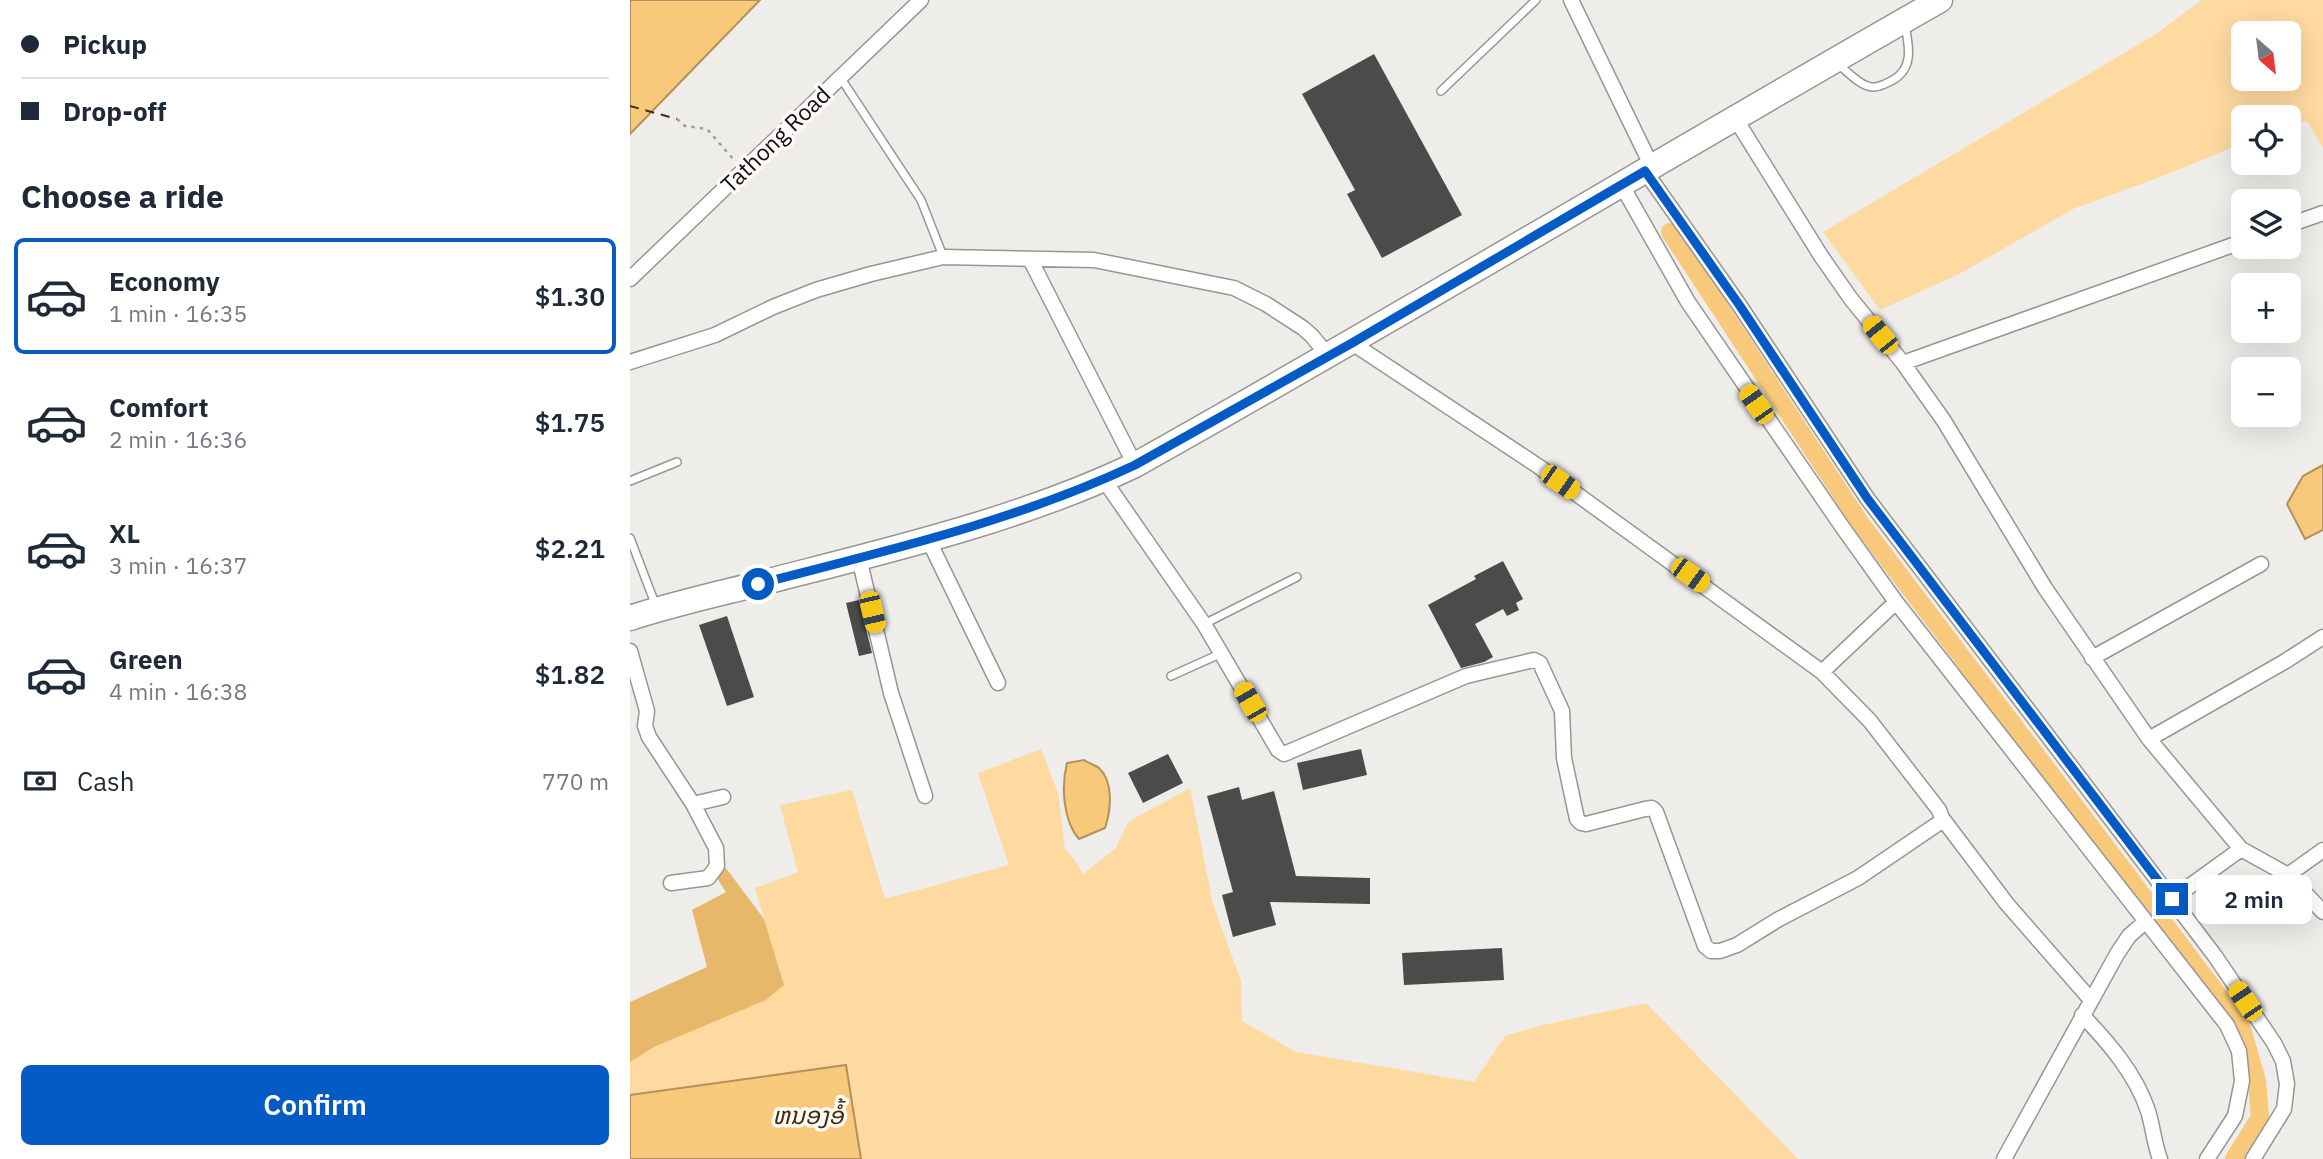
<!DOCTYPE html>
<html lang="en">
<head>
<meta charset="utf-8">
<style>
  :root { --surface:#fff; --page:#f2f2f3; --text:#1f2937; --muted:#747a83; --line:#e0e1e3; --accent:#045bc5 }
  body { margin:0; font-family:"IBM Plex Sans","Noto Sans Lao",sans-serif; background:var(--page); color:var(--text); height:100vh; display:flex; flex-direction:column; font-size:26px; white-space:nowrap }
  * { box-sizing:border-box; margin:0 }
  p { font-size:23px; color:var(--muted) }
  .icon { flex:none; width:38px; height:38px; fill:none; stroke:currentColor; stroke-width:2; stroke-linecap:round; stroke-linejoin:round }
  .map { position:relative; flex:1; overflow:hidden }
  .details { display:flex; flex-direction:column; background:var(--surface); width:630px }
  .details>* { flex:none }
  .banner { display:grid; align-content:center; height:154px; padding:0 21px; background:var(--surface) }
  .needle { width:46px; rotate:152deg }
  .tools { position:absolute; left:1601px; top:21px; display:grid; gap:14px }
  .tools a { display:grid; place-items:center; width:70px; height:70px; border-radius:10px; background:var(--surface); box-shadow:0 7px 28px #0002; font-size:35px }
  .end { position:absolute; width:32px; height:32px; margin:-16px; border:9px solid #045bc5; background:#fff; box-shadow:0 0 0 4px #fff }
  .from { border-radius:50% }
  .bubble { position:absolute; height:49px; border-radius:10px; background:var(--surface); box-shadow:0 7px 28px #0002; font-size:23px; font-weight:600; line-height:49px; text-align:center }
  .car { position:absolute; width:21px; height:42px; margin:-21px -10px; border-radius:9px; box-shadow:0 0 5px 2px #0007; background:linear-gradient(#f5c518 24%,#345 0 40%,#f5c518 0 76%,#345 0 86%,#f5c518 0) }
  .banner b { display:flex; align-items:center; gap:24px; height:66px; font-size:26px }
  .banner b+b { border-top:2px solid var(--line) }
  .banner i { width:18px; height:18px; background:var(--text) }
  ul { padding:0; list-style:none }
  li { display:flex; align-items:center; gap:21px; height:116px; margin:0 14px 10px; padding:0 7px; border:4px solid transparent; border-radius:10px }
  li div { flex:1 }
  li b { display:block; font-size:26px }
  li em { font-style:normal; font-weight:600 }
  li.on { border-color:var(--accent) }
  li>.icon { width:63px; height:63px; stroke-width:1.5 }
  h2 { padding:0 21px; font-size:32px; line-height:84px }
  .pay { display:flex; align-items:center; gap:18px; height:77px; padding:0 21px; font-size:26px }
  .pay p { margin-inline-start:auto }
  .action { display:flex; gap:14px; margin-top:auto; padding:14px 21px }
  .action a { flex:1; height:80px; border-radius:10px; background:var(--accent); color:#fff; font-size:28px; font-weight:600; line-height:80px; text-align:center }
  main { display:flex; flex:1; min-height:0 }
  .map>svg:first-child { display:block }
  .green { fill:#fed9a0; fill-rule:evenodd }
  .forest { fill:#e7b76a }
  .water { fill:#f8c87b; stroke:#b3915b; stroke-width:2 }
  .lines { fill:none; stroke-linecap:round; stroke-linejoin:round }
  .canal { stroke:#f8c87b; stroke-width:18 }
  .ferry { stroke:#412e0b; stroke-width:2; stroke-dasharray:9 7; stroke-linecap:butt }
  .building { fill:#4d4b49 }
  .service-casing { stroke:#989693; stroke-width:10 }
  .minor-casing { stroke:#989693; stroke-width:17 }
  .trunk-casing { stroke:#989693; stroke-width:27 }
  .path { stroke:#a2a09d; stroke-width:2.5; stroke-dasharray:3.5 5; stroke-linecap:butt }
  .service { stroke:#fff; stroke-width:7 }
  .minor { stroke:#fff; stroke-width:14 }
  .trunk { stroke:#fff; stroke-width:24 }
  .route { stroke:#045bc5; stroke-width:9 }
  .labels { text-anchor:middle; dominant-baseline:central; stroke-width:7; stroke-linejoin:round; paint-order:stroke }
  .street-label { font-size:23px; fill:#11100f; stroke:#fdfaf7 }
  .water-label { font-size:24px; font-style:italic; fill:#412e0b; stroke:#fdfaf7 }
</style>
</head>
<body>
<main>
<section class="details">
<div class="banner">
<b><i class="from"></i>Pickup</b>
<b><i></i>Drop-off</b>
</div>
<h2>Choose a ride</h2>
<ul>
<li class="on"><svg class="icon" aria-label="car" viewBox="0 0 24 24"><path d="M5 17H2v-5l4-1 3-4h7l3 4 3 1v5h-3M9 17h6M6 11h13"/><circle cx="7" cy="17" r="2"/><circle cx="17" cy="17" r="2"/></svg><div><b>Economy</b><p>1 min · 16:35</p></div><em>$1.30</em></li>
<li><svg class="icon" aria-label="car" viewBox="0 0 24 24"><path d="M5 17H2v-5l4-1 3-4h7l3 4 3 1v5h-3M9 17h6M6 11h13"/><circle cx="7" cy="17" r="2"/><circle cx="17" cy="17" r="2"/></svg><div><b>Comfort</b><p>2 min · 16:36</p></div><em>$1.75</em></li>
<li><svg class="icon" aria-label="car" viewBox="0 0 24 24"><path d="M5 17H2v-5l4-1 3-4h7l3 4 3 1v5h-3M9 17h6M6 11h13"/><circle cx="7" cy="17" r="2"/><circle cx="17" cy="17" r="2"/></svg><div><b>XL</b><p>3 min · 16:37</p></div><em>$2.21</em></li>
<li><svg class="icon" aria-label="car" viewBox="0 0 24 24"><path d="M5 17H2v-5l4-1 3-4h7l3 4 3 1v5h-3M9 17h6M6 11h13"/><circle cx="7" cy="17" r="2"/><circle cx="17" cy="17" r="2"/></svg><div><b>Green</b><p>4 min · 16:38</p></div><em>$1.82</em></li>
</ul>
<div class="pay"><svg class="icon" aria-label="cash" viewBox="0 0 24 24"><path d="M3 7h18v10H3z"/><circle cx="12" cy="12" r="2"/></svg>Cash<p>770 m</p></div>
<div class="action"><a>Confirm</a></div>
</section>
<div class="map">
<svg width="1693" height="1159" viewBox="0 0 1693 1159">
  <rect width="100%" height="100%" fill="#efede9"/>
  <path class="green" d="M1572,0h121v148l-16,-27 -18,5v-9h-45l-1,26 -83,34 -87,32 -114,65 -79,36 -57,-78 333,-198zM1614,33h45v46h-45z
    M411,749l17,44 7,56 10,11 8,14 33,-26 12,-26 62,-34 23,116 28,77 1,40 54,31 178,30 31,-46 33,-10 108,-23 152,156h-937l-16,-94 -215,30v-33l26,-16 128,-61 -29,-97 43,-16 -18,-67 72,-15 33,109 124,-34 -31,-92z"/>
  <path class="forest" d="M84,852l50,67 20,66 -18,15 -110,46 -26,16v-60l77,-35 -15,-57 34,-18 -18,-28z"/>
  <path class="water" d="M0,0h130l-130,134z
    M1693,465v65l-18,9 -18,-35 16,-28z
    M454,760c4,3 11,5 15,8 15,14 12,42 6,60l-26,11c-16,-18 -18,-53 -12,-76z
    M216,1065l15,94h-231v-64z"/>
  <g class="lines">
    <path class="canal" d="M1040,232l191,292 380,501 16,56 3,36 -26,42"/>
    <path class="ferry" d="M0,106l47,13"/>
  </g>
  <path class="building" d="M744,54l88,161 -80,43 -35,-64 8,-4 -53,-96z
    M873,561l20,38 -7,4 3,7 -12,6 -4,-7 -28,15 18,33 -9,5 -23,6 -33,-63 48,-26 -2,-3z
    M229,600l13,53 -13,3 -13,-53z
    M97,616l27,81 -27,9 -28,-81z
    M731,749l6,26 -64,15 -6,-27z
    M538,754l15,29 -40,20 -15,-30z
    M609,787l3,13 32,-9 22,85 74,2v26l-100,-2 6,23 -43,12 -11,-42 11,-3 -26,-96z
    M872,948l2,32 -100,5 -2,-32z"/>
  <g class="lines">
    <g class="service-casing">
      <path id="service" d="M1209,65c9,7 21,21 33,22 7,1 15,-4 21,-7 21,-12 16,-34 12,-55
        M210,77l81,123 22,56
        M811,91l95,-91
        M0,481l47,-19
        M0,538l26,68
        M574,624l93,-47
        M541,676l51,-23"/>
    </g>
    <g class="minor-casing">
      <path id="minor" d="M941,0l81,167
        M1105,118l86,138 30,43 52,64 41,58 101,167 104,151 92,110 47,26 35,37
        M1015,171l95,135 127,192 348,458 59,87 9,18 4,23 -3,25 -31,50
        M991,184l67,118 155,226 53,74 331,423 12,26 3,30 -7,35 -28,43
        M1659,225l34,-12
        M400,259l105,206
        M0,279l291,-279
        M0,362l85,-27 58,-28 43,-17 55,-16 72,-17 151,3 140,28 32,16 37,24 9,8 17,21
        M1273,363l341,-122
        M474,480l100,144 74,126 6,4 182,-78 68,-16 6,3 22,48 2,47 13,61 4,4 5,1 59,-15 7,-1 4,4 49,134 6,5h9l17,-6 42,-26 79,-41 81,-55 3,-5 -3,-8 -69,-89 -48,-49 -284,-206 -186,-123
        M298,539l70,144
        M229,558l32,135 34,103
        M0,651l17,60 -2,15 4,11 44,67 23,44 1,18 -9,12 -37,5
        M1462,658l169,-94
        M1192,672l74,-70
        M1519,739l135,-77 39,-25
        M63,804l30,-7
        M1312,818l65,86 84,96
        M1658,875l35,-25
        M1542,899l69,-50
        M1452,1015c26,27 54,59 66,96 5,16 6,32 12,48
        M1374,1159l113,-205 12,-18 16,-14"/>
    </g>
    <g class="trunk-casing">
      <path id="trunk" d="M0,618c46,-15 93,-25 139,-37 121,-31 253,-62 366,-116 270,-151 536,-312 805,-465"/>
    </g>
    <path class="path" d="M47,119l8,7 22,3 27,31"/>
    <use href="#service" class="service"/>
    <use href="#minor" class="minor"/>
    <use href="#trunk" class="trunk"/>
  </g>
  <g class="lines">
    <path class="route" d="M128,584c127,-33 258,-63 377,-119l217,-122 293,-172 95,135 127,192 305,401"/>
  </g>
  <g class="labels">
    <g class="street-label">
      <text transform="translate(145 139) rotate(-44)">Tathong Road</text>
    </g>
    <g class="water-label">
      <text x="178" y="1115">ຫນອງອໍ້</text>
    </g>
  </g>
</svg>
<div class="tools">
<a><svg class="needle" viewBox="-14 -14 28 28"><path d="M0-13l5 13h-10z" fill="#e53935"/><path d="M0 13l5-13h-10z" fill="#747a83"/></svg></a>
<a><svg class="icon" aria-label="locate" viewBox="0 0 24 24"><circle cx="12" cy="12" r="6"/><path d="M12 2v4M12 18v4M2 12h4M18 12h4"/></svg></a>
<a><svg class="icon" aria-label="layers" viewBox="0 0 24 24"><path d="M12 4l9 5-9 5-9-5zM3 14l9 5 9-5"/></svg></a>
<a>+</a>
<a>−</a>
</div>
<i class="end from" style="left:128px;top:584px"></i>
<i class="end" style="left:1542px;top:899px"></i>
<div class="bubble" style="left:1566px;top:875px;width:116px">2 min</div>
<i class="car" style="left:1250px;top:335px;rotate:321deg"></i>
<i class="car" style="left:1126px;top:404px;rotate:325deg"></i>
<i class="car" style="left:930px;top:482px;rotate:125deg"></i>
<i class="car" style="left:1060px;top:575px;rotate:126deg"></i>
<i class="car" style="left:242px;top:612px;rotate:167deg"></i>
<i class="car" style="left:620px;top:702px;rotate:330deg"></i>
<i class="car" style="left:1615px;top:1001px;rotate:326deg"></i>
</div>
</main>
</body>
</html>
